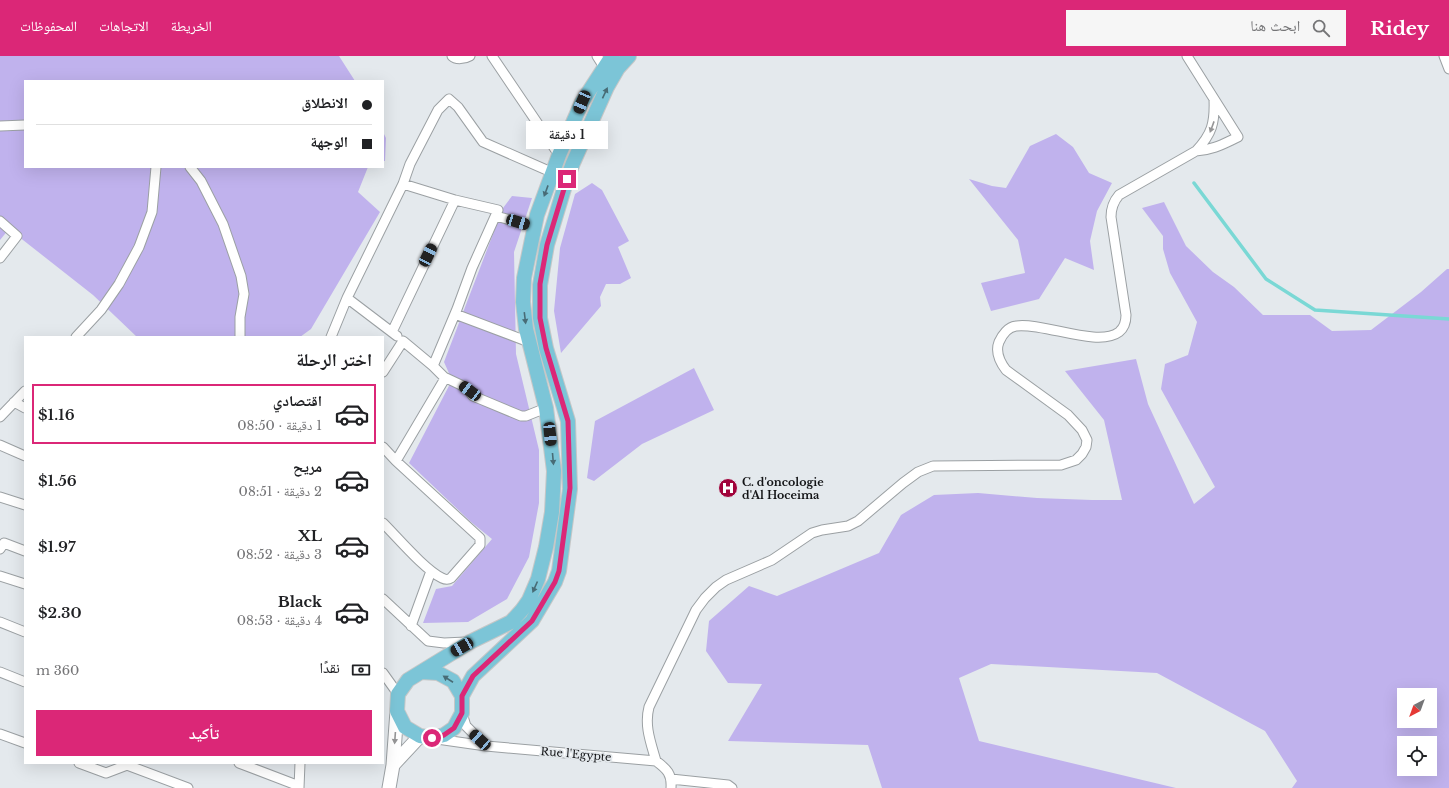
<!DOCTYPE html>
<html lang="ar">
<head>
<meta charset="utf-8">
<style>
  :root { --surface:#fff; --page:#f6f6f6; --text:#202124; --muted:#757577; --line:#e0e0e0; --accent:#db2777 }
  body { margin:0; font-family:"Libre Baskerville","Noto Naskh Arabic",serif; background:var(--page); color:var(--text); direction:rtl; height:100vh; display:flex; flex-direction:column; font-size:15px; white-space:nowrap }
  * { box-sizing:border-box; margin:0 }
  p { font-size:13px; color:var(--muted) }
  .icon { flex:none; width:22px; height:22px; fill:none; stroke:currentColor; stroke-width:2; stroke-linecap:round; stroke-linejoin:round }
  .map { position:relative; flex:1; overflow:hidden; direction:ltr }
  .sheet { position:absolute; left:24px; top:280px; width:360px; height:428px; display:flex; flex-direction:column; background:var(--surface); border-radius:0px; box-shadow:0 4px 16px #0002; direction:rtl }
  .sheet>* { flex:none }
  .top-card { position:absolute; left:24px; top:24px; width:360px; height:88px; border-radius:0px; box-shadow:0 4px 16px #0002; direction:rtl; display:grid; align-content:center; height:88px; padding:0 12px; background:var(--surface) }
  .needle { width:26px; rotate:221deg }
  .fabs { position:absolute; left:1397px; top:632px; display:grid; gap:8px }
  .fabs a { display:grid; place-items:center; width:40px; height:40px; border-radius:0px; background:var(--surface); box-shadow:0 4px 16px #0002; font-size:20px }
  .end { position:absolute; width:18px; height:18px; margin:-9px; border:5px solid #db2777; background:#fff; box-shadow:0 0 0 2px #fff }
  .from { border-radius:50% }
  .bubble { position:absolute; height:28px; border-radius:0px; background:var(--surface); box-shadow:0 4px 16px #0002; font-size:13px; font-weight:600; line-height:28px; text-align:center; direction:rtl }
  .car { position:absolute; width:12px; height:24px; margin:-12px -6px; border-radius:5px; box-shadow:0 0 3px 1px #0007; background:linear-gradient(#222 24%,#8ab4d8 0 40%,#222 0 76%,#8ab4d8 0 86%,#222 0) }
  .top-card b { display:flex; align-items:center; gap:14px; height:38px; font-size:15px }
  .top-card b+b { border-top:1px solid var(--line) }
  .top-card i { width:10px; height:10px; background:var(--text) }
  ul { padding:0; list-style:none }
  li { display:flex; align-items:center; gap:12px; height:60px; margin:0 8px 6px; padding:0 4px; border:2px solid transparent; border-radius:0px }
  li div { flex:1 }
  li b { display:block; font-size:15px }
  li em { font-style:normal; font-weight:600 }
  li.current { border-color:var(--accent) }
  li>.icon { width:36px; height:36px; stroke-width:1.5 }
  h2 { padding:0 12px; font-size:18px; line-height:48px }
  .pay { display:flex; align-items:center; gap:10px; height:44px; padding:0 12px; font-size:15px }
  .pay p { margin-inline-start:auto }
  .action { display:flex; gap:8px; margin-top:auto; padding:8px 12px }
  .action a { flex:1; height:46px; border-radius:0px; background:var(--accent); color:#fff; font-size:16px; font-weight:600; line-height:46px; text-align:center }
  header { display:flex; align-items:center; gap:24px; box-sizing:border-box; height:56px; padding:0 20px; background:var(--accent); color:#fff }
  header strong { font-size:19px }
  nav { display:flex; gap:22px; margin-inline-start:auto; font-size:14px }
  .search { width:280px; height:36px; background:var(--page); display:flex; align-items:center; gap:10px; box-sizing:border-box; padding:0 14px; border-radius:0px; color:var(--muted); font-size:15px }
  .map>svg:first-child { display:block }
  .green { fill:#c0b2ed; fill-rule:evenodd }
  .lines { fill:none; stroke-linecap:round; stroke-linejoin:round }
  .stream { stroke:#7ad8d5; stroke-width:3.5 }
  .street-casing { stroke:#9ba0a3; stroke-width:11 }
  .secondary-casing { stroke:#9ba0a3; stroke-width:15 }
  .primary-casing { stroke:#c6c7c7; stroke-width:16 }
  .street { stroke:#fff; stroke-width:9 }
  .secondary { stroke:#fff; stroke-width:13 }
  .primary { stroke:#7cc5d7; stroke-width:14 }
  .oneway { fill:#486c76 }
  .oneway2 { fill:#959596 }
  .route { stroke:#db2777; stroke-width:5 }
  .labels { text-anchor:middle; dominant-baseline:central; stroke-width:3.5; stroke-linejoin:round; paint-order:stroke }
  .poi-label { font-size:11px; font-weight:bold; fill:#131416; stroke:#e4e9ed; text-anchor:start }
  .street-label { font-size:11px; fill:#131416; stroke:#e4e9ed }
</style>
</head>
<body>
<header>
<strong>Ridey</strong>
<div class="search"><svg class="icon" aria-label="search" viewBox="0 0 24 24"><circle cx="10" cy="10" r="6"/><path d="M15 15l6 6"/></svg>ابحث هنا</div>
<nav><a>الخريطة</a><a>الاتجاهات</a><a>المحفوظات</a></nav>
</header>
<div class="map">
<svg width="1449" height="732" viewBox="0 0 1449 732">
  <rect width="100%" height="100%" fill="#e4e9ed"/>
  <path class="green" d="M0,0h339l16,25h-330v86h343l-10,25 22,20 -69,117 -11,8h-163l-44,-42 -84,-66 -9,11z
    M383,76l3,6 -1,23h-2z
    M1056,78l17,13 16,26 23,10 -15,28 -7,30 4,29 -29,-12 -26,41 -48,12 -10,-28 44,-10 -7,-33 -49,-61 23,7 14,2 24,-42z
    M592,127l10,7 27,51 -11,6 13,31 -11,6h-14l-6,13 1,9 -40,47 -7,-42 6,-63 15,-54z
    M512,140l20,2 -18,54 2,102 23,96v53l-10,54 -22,42 -39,23 -45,1 13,-34 16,-3 40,-47 -21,-17 -62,-59 43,-83 -8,-18 59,-154z
    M1164,146l22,44 27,26 21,15 29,28h47l22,16 39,-1 50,-38 26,-23h2v519h-157l5,-7 -32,-50 -108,-58 -166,-9 -32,14 20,63 197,47h-294l-14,-43 -140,-4 34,-57 -34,-1 -22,-32 3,-30 40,-35 28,10 102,-43 22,-38 33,-20 44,-2 59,5 55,2h30l-18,-80 -39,-49 71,-12 12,45 46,100 21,-17 -54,-98 4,-25 23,-9 9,-33 -27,-49 -7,-24v-13l-21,-28zM1404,639h26v26h-26zM1404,687h26v26h-26z
    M694,312l20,42 -72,34 -48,37 -7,-3 8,-57z"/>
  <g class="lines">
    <path class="stream" d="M1194,127l72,96 49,31 134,9"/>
    <g class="street-casing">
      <path id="street" d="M452,0c4,4 13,3 18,0
        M492,0l67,99
        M597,0l7,11
        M1187,0l51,81c-15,7 -25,13 -42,14
        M1444,0l5,13
        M0,70l25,-1
        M190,111l11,14 22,43 18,52 3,18 -4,23v20
        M403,128l52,16 43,10 -26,58 -15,41 -24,57
        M496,160l39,11
        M0,165l17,15 -17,22
        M347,242l50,38
        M455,258l74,28
        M392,276l63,-132
        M76,281l25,-27 18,-26 20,-37 13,-35 4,-45
        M331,281l16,-39 56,-114 7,-20 28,-54 11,-11 9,8 25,35 84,37
        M383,316l20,-31 30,25 11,11 17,8 8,6 4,5 48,20h5l20,-8
        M14,346l11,6
        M0,361l25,-26
        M0,389l25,11
        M383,391l13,14 84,77v7l-29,33c-3,2 -5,2 -9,0 -17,-8 -44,-40 -59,-55
        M396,405l48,-81v-3
        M0,441l25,8
        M0,493l4,-6 21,8
        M0,520l25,8
        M383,543l45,42 16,2 22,-1
        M0,566l25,10
        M411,570l20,-55
        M0,616l25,10
        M383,617l15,21
        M462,657l4,13 20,20
        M0,678l25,9
        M437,683l49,7 170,15c11,8 16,13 15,27
        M656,705c-5,-18 -12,-35 -7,-54l47,-97 9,-12 11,-11 10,-7 46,-20 40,-27 10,-3 26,-4 10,-5 45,-38 15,-11 15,-6 128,-1 15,-5 6,-6 4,-7 1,-7 -5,-10 -14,-15 -62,-45c-6,-8 -11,-18 -7,-28 3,-7 9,-15 17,-16 27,-4 82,22 103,6 5,-4 7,-11 7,-17l-15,-98c0,-9 2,-15 8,-22l77,-44c16,-17 19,-28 18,-52
        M79,707l27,10 21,-8 61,23
        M239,707l60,23
        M671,723l57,6 4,3
        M299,732l1,-25"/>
    </g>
    <g class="secondary-casing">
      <path id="secondary" d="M393,709l27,-29
        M389,732l4,-23 4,-54"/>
    </g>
    <g class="primary-casing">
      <path id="primary" d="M421,616l17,1 15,8 9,15v17l-8,15 -10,7 -12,3 -12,-2 -15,-9 -8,-16 1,-17 10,-14 62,-38 41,-20 11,-12 7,-10 9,-21 8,-32 6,-35 2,-41 -8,-63 -20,-79 -3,-27 1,-24 13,-63 22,-60 23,-53 30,-46
        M462,640l11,-20 59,-55 23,-39 4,-11 11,-82 -2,-68 -22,-73 -6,-30v-33l7,-40 20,-66 6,-16 34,-76 11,-19 11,-12"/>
    </g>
    <use href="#street" class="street"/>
    <use href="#secondary" class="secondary"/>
    <use href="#primary" class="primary"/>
  </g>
  <defs><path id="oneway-solid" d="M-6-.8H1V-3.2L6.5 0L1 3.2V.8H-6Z"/></defs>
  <g class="oneway">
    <use href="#oneway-solid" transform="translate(605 37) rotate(-65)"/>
    <use href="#oneway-solid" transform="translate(546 135) rotate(110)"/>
    <use href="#oneway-solid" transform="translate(525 262) rotate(83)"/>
    <use href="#oneway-solid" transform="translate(553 403) rotate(85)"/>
    <use href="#oneway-solid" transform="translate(535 531) rotate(114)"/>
    <use href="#oneway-solid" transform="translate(448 623) rotate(-147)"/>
  </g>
  <g class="oneway2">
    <use href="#oneway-solid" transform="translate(1212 71) rotate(110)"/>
    <use href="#oneway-solid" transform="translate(395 682) rotate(94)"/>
  </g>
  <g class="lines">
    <path class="route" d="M432,682l12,-3 10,-7 8,-15v-17l11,-20 59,-55 23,-39 4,-11 11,-83 -2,-67 -22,-73 -6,-30v-34l7,-39 20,-66"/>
  </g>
  <defs>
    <g id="hospital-disc" transform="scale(1)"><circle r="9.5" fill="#a1033b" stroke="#e4e9ed"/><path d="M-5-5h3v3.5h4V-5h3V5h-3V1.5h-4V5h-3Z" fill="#fff"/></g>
  </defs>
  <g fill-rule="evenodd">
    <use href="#hospital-disc" x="728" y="432"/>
  </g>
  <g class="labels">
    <g class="poi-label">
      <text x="742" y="426">C. d'oncologie<tspan x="742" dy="13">d'Al Hoceima</tspan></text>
    </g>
    <g class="street-label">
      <text transform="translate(576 698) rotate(5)">Rue l'Egypte</text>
    </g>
  </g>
</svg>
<div class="fabs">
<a><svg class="needle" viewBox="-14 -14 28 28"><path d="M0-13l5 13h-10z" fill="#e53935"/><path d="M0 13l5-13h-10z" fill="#757577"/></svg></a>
<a><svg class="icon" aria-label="locate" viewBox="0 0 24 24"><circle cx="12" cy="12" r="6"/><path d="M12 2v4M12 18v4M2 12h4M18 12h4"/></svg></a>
</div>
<i class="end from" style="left:432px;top:682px"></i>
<i class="end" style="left:567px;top:123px"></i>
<div class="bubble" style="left:526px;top:65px;width:82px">1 دقيقة</div>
<i class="car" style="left:582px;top:46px;rotate:203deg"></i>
<i class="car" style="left:518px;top:166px;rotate:106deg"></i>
<i class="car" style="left:428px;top:199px;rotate:26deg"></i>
<i class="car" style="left:470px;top:335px;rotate:307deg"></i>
<i class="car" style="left:550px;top:378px;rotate:174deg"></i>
<i class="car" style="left:462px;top:591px;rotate:240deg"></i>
<i class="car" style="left:480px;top:684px;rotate:312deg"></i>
<div class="top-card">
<b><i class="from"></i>الانطلاق</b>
<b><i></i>الوجهة</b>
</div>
<section class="sheet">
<h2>اختر الرحلة</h2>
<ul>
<li class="current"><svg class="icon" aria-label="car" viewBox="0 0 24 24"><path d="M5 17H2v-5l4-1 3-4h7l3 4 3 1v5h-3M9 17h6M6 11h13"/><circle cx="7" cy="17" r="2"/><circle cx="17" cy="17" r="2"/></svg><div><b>اقتصادي</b><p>1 دقيقة · 08:50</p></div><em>$1.16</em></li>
<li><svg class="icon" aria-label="car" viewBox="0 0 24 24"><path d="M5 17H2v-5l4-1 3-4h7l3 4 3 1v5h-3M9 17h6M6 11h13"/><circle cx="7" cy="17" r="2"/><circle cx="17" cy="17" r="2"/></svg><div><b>مريح</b><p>2 دقيقة · 08:51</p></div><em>$1.56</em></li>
<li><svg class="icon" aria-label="car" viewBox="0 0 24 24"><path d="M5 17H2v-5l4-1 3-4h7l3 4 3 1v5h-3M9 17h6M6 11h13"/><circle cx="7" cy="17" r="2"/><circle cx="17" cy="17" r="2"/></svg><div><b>XL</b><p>3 دقيقة · 08:52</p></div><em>$1.97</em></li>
<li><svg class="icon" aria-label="car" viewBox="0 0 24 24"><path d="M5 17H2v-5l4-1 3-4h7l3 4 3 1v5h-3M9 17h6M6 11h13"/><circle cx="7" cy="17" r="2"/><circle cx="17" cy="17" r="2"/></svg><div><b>Black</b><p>4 دقيقة · 08:53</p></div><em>$2.30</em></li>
</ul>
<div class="pay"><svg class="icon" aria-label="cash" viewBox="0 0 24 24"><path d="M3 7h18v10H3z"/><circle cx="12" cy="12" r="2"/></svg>نقدًا<p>360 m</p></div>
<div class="action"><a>تأكيد</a></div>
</section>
</div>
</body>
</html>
